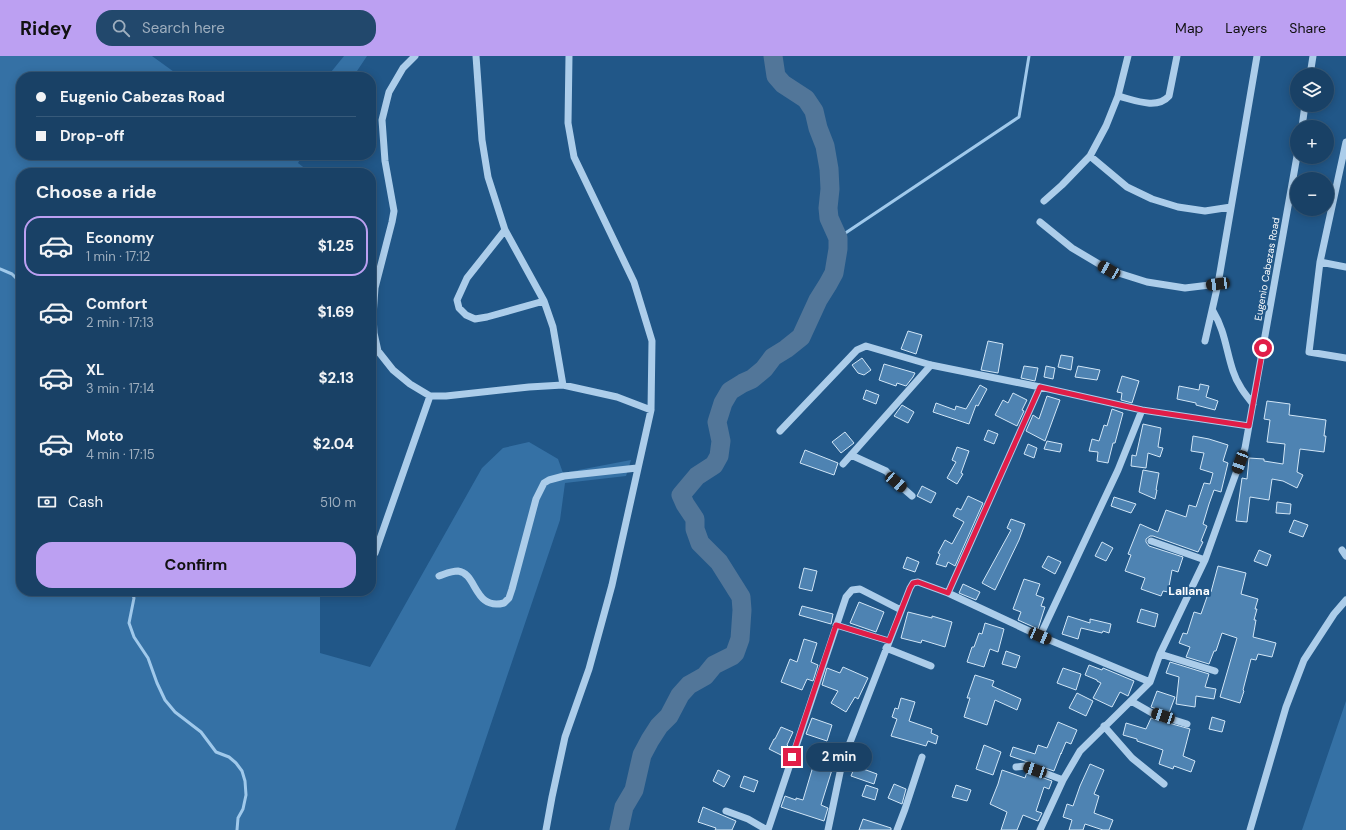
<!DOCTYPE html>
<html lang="en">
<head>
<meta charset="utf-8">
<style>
  :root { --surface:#194166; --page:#22486c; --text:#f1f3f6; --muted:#9fafbf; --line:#375a7a; --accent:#bca0f2 }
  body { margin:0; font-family:"DM Sans",sans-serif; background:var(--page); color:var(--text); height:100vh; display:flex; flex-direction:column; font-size:15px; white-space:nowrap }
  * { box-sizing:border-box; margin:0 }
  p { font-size:13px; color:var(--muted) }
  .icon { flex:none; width:22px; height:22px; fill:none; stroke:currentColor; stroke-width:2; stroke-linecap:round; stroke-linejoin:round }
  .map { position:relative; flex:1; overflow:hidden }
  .sheet { position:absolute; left:16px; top:112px; width:360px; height:428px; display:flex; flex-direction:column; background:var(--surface); border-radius:16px; box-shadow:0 2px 10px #0003,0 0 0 1px var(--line) }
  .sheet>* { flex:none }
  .top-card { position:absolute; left:16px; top:16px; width:360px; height:88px; border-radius:16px; box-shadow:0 2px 10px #0003,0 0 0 1px var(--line); display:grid; align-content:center; height:88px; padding:0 20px; background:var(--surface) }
  .tools { position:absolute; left:1290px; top:12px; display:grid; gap:8px }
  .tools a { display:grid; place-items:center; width:44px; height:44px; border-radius:50%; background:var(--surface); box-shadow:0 2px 10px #0003,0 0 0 1px var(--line); font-size:20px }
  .end { position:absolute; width:18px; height:18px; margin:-9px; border:5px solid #e11d48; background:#fff; box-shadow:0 0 0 2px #fff }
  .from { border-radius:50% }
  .bubble { position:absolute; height:28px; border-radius:14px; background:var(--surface); box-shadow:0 2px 10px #0003,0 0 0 1px var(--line); font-size:13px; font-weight:700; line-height:28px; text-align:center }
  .car { position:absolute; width:12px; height:24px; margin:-12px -6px; border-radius:5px; box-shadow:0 0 3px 1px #0007; background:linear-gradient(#222 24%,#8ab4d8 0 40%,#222 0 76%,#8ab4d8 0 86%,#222 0) }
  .top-card b { display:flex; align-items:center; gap:14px; height:38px; font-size:15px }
  .top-card b+b { border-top:1px solid var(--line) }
  .top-card i { width:10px; height:10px; background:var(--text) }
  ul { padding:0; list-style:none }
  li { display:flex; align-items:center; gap:12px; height:60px; margin:0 8px 6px; padding:0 12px; border:2px solid transparent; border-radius:16px }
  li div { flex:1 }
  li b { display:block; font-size:15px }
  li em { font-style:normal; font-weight:700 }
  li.on { border-color:var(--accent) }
  li>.icon { width:36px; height:36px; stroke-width:1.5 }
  h2 { padding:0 20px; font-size:18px; line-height:48px }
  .pay { display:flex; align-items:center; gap:10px; height:44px; padding:0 20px; font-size:15px }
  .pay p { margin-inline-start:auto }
  .action { display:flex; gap:8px; margin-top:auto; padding:8px 20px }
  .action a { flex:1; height:46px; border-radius:16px; background:var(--accent); color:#111; font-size:16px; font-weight:700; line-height:46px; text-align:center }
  header { display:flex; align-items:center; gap:24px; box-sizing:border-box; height:56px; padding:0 20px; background:var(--accent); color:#111 }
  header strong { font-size:19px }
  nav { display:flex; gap:22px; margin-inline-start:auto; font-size:14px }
  .search { width:280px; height:36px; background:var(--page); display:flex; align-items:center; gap:10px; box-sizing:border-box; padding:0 14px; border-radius:16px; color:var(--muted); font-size:15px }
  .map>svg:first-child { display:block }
  .green { fill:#3571a5 }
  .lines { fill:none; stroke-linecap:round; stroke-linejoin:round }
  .stream { stroke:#a0c9eb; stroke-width:3 }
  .river { stroke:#527699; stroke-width:19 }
  .building { fill:#4e83b2; stroke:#d1e6f7 }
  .minor { stroke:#accdea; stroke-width:7 }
  .route { stroke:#e11d48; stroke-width:5 }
  .labels { text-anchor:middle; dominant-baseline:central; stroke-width:4; stroke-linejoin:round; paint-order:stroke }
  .street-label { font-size:10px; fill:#fff; stroke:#215788 }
  .quarter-label { font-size:12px; font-weight:bold; fill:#fff; stroke:#215788 }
</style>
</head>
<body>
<header>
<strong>Ridey</strong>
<div class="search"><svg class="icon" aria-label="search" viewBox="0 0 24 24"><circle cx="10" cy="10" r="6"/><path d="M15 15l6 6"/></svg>Search here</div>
<nav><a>Map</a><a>Layers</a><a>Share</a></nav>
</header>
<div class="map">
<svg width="1346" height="774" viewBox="0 0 1346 774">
  <rect width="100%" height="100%" fill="#215788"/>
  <path class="green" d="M0,0h152l29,21h-160v78h282l-5,8 13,10h-290v418h299v62l50,14 112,-199 21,-20 26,-6 29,17 5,14 68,-13 -5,16 -61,7 -5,37 -105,310h-455z
    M344,0h23l-14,21h-26z
    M1346,645v129h-44z"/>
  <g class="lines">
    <path class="stream" d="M838,182l181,-121 10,-61
      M0,213l12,5 9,9
      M131,535l3,7 -5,25 5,14 14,21 9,25 8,17 10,12 26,20 15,20 13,5 7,6 6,8 3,10 1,14 -3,14 -5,9 -1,12"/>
    <path class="river" d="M619,774l5,-23 10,-17 8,-35 8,-15 9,-14 10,-10 11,-21 9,-10 16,-9 9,-11 18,-9 3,-3 5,-14 2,-29 -1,-13 -22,-35 -19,-19 -5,-14v-10l-10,-15 -4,-9 16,-19 17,-11 5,-9 2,-15 -4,-19 6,-19 7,-12 13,-8 9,-4 12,-10 9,-12 13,-8 15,-12 17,-37 10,-16 6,-11 4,-24v-11l-9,-20 -1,-10 2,-19 -1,-20 -4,-23 -7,-18 -4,-17 -8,-12 -23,-15 -7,-8 -3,-20"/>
  </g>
  <path class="building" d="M908,275l14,4 -6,19 -15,-5z
    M988,285l15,3 -5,29 -17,-3z
    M1061,299l12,2 -2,13 -13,-3z
    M862,302l9,12 -7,5 -6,-2 -6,-8z
    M884,308l31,9 -2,4 -7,9 -9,-3 -1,3 -17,-6z
    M1024,310l14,2 -3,13 -14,-3z
    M1046,310l9,2 -2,11 -9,-2z
    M1078,310l22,4 -3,10 -22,-3z
    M1122,320l17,5 -7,22 -11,-3 1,-7 -5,-1z
    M1200,328l9,2 -3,11 12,4 -3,9 -19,-5v-2l-19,-4 2,-13 20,4z
    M980,329l7,4 -9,17 -2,-1 -7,19 -36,-12 3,-9 19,7 1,-4 10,3z
    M866,334l13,5 -3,9 -13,-5z
    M1013,337l14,7 -5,10 2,1 -7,15 -22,-11 8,-15 5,3z
    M1047,340l13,4 -15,41 -19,-10 7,-16 6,4z
    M1267,345l23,3 -1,11 37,5 -2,16h2l-2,16 -24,-3 -3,23 6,3 -6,13 -14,-7 -11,-2 -3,21 -19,-3 -3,25 -11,-1 6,-43 5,1 2,-21 15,1v2l19,3 2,-20 -18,-2 3,-22 -6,-1z
    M902,349l12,7 -6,11 -14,-7z
    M1112,353l11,4 -8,30h-2l-5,20 -11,-2 1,-9 -9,-1 3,-12 7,2 5,-16 3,1z
    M1143,368l18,4 -3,19 5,1 -3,9 -12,-4 -2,15 -15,-2 1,-11 4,1z
    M988,374l10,4 -4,10 -10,-4z
    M845,376l9,11 -13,10 -9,-11z
    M1193,380l16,3 19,6 -5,16 5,2 -7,29 -7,-2 -5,14 -6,20 4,2 -6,15 2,1 -5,10 -45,-16h-3l-4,3v3l3,4 34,11 -5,15 -6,-2 -4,22 -5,-1 -2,5 -20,-7 4,-11 -20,-7 6,-16 -3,-1 12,-30 18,8 8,-22 20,7 3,-12 7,2 8,-24 6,1 3,-11 -13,-4 4,-16 -13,-2z
    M1047,385l15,3 -2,8 -16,-3z
    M1028,388l9,4 -3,10 -10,-4z
    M957,391l12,4 -8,22 2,1 -6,10 -10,-6 9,-16 -4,-2z
    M805,394l33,13 -4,12 -34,-12z
    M1143,414l16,3 -3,17h1l-2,9 -16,-7z
    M922,430l14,7 -5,10 -14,-7z
    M968,440l15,7 -28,63 -7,-4 -2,5 -10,-3 4,-10 -2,-1 7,-13 7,4 12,-22 -11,-6 4,-8 4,2z
    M1114,441l22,7 -5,9 -20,-7z
    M1277,446l14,2 -1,10 -14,-1z
    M1011,463l14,5 -6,16 -24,50 -13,-7 29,-53 -4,-2z
    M1294,464l14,5 -5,12 -14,-5z
    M1102,486l11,6 -7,13 -11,-5z
    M1259,494l12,5 -4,11 -13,-5z
    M1048,500l13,6 -6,12 -13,-7z
    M907,501l12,5 -4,10 -12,-4z
    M1218,510l28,7 -5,21 17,5 -3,10h2l-3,11h2l-3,17 23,6 -4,14 -14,-3 -2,6 -5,-1 -8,31 1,1 -4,12 -20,-6 17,-59 -15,-5 -6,18h-2l-5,13 -23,-7 4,-10 -11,-4 4,-10 4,1 7,-22 7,2 8,-23 2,1z
    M804,512l13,3 -5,20 -13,-3z
    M1024,523l16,5 -4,11 8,3 -3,8 4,1 -7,22 -20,-9 3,-8 -8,-3z
    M963,528l17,8 -4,8 -17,-7z
    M859,546l25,10 -8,20 -26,-9z
    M802,550l31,8 -2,10 -32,-9z
    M1141,553l17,5 -3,13 -18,-5z
    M908,556l24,6v-2l20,6 -7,25 -23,-7 -1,3 -20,-5z
    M1068,560l22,7v-4l21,5 -2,9 -6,-2 -1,2 -21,-5 -3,11 -16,-5z
    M985,567l19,6 -6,23 -8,-3 -6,18 -17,-5 5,-15h2l5,-14 3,1z
    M804,583l13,4 -6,19 7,3 -5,16 -6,-2 -5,11 -21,-8 9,-23 7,3z
    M1006,595l14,5 -4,12 -14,-4z
    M1170,606l39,12 -4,13 11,2 -2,10 -18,-3 -1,11 -19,-3 3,-27 -13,-4z
    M1089,609l13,5 1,-2 31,13 -6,15 -8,-4 -8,15 -19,-9 8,-15 -4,-2v-1l-12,-5z
    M843,611l25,11 -10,21 -3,-2 -9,15 -15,-9 7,-12 -16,-6 5,-17 13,5z
    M1063,612l18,6 -5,16 -19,-7z
    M975,619l19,6 -2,5 29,13 -4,11 -22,-10 -8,25 -23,-8 6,-19h-3z
    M1157,635l18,6 -6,16 -18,-6z
    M1077,637l16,8 -7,15 -17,-8z
    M901,642l14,4 -6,19 23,8 -1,4 7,3 -2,8 -8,-3 -2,5 -35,-10 6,-17 -5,-2 3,-9 3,1z
    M1212,661l13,4 -3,11 -13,-3z
    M812,662l20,7 -5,16 -21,-7z
    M1151,662l39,11 -7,27 12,5 -4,11 -17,-6 -1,3 -14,-5 4,-14 -26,-9v-2l-14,-4 3,-12 20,6z
    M1058,666l19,8 -6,14 -5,-2 -5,12v-1l-7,18 -44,-15 3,-9 22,7 3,-9 9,3z
    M781,671l12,5 -6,13 1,1 -5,10 -14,-7 5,-10h1z
    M984,689l17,7 -8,23 -17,-6z
    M816,694l20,7 -15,48 7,3 -4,13 -43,-14 4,-11 11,4v-2l7,2 11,-37 -2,-1z
    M1090,708l14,6 -10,24 5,2 -5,17 19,7 -4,10h-6l-18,-6 -2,6h-14l3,-10 -9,-3 4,-13 6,2 7,-20z
    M855,710l22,8 -3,10 -23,-8z
    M718,714l12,6 -6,11 -11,-6z
    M1002,714l23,8 2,-6 25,9 -3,8 -5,-2 -8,24 6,2 -4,8 -15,-6 -6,15h-16l6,-18 -17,-8 8,-20z
    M744,720l14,5 -4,11 -14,-5z
    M894,728l12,5 -4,15 -14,-6z
    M866,729l12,4 -3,11 -13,-4z
    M956,729l15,5 -4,11 -15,-4z
    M703,751l33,14 -4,9h-17l1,-2 -18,-6z
    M863,763l28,9v2h-32z"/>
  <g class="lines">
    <path class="minor" d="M415,0l-12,12 -14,24 -7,28 3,41 9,50 -2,11 -17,66 -2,28 1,17 4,18 15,19 17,14 20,12h16l83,-9 34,-2 54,12 34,13
      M476,0l6,84 6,37 17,53 39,71 9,26 10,58
      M1310,19l3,-19
      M1118,40c16,4 39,14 51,0l8,-40
      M1302,71l3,-22
      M1346,86l-26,120 -11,90 37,6
      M1090,100l37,31 25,12 26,8 27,4 26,-4
      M1044,145l18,-16 28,-29 16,-30 12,-30 10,-40
      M1040,166l32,26 37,22 38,12 38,6 33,-4
      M505,174l-38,48 -10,22 2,8 7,7 9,4 12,-2 57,-16
      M1320,206l26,5
      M1213,255c12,20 13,39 20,60 4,13 12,23 20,33
      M1205,285l13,-57 39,-228
      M780,375l77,-81 9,-4 65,19 109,22 102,23 107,16
      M851,399l35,16 10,11 16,14
      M843,408l88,-99
      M1151,485l54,19
      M1342,494l4,6
      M375,497l55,-157
      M439,520c6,-2 12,-5 19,-5 19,2 16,40 46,32l5,-5 3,-9 24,-90 8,-16 5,-3 15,-4 73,-8
      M948,537l92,43 110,46
      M836,569l53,16
      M1040,580l78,-166 24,-60
      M886,592l45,18
      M1160,598l55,17
      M1131,645l21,12 35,11
      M1104,670l28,32 32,26
      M1016,711l10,-1 37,14
      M726,755l22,8 19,11
      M546,774l6,-33 13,-60 24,-68 23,-84 39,-175 1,-69 -18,-59 -60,-125 -6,-34 1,-67
      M768,774l78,-233 6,-7 8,-1 41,21
      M828,774l14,-67 68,-175 3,-5 5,-1 30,11 92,-206
      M897,774l8,-21 17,-52
      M1040,774l23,-50 17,-29 70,-69 10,-28 45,-94 40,-112 52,-292
      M1250,774l36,-123 18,-47 30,-46 12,-14"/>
  </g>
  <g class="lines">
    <path class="route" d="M792,701l44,-132 53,16 21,-53 3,-5 5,-1 30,11 92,-206 102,23 107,16 14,-78"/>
  </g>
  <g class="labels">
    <g class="street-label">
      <text transform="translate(1267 213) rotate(-80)">Eugenio Cabezas Road</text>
    </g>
    <g class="quarter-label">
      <text x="1189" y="535">Lallana</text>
    </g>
  </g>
</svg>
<div class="tools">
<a><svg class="icon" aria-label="layers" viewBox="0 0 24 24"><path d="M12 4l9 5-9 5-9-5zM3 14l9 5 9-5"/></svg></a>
<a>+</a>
<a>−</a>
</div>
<i class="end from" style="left:1263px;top:292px"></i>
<i class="end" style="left:792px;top:701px"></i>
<div class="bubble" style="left:806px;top:687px;width:66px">2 min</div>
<i class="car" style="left:1109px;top:214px;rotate:300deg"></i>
<i class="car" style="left:1218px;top:228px;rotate:263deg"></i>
<i class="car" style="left:1240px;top:406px;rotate:200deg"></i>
<i class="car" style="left:896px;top:426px;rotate:131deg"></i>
<i class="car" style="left:1040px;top:580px;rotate:113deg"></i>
<i class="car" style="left:1163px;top:660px;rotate:288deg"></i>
<i class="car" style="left:1035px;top:714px;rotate:289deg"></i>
<div class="top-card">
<b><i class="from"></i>Eugenio Cabezas Road</b>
<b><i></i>Drop-off</b>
</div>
<section class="sheet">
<h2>Choose a ride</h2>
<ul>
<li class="on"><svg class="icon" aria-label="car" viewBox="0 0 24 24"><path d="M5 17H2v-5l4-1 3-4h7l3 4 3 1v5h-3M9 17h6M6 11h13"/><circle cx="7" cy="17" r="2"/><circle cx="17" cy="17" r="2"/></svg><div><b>Economy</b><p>1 min · 17:12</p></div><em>$1.25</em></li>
<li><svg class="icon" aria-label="car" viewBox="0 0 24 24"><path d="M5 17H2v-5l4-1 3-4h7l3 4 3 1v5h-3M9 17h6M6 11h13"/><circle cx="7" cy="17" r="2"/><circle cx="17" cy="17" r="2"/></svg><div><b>Comfort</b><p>2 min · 17:13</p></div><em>$1.69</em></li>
<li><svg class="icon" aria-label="car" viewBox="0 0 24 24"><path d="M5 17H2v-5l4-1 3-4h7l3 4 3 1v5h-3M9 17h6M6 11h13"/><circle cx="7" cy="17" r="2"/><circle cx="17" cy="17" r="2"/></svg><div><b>XL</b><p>3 min · 17:14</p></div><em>$2.13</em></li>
<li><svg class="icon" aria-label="car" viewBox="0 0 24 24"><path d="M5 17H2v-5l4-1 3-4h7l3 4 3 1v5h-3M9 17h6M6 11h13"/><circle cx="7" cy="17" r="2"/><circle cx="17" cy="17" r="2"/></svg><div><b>Moto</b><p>4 min · 17:15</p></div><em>$2.04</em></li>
</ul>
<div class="pay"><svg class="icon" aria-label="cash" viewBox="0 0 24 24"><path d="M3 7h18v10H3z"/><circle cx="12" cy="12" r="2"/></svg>Cash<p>510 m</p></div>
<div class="action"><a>Confirm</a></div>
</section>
</div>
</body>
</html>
